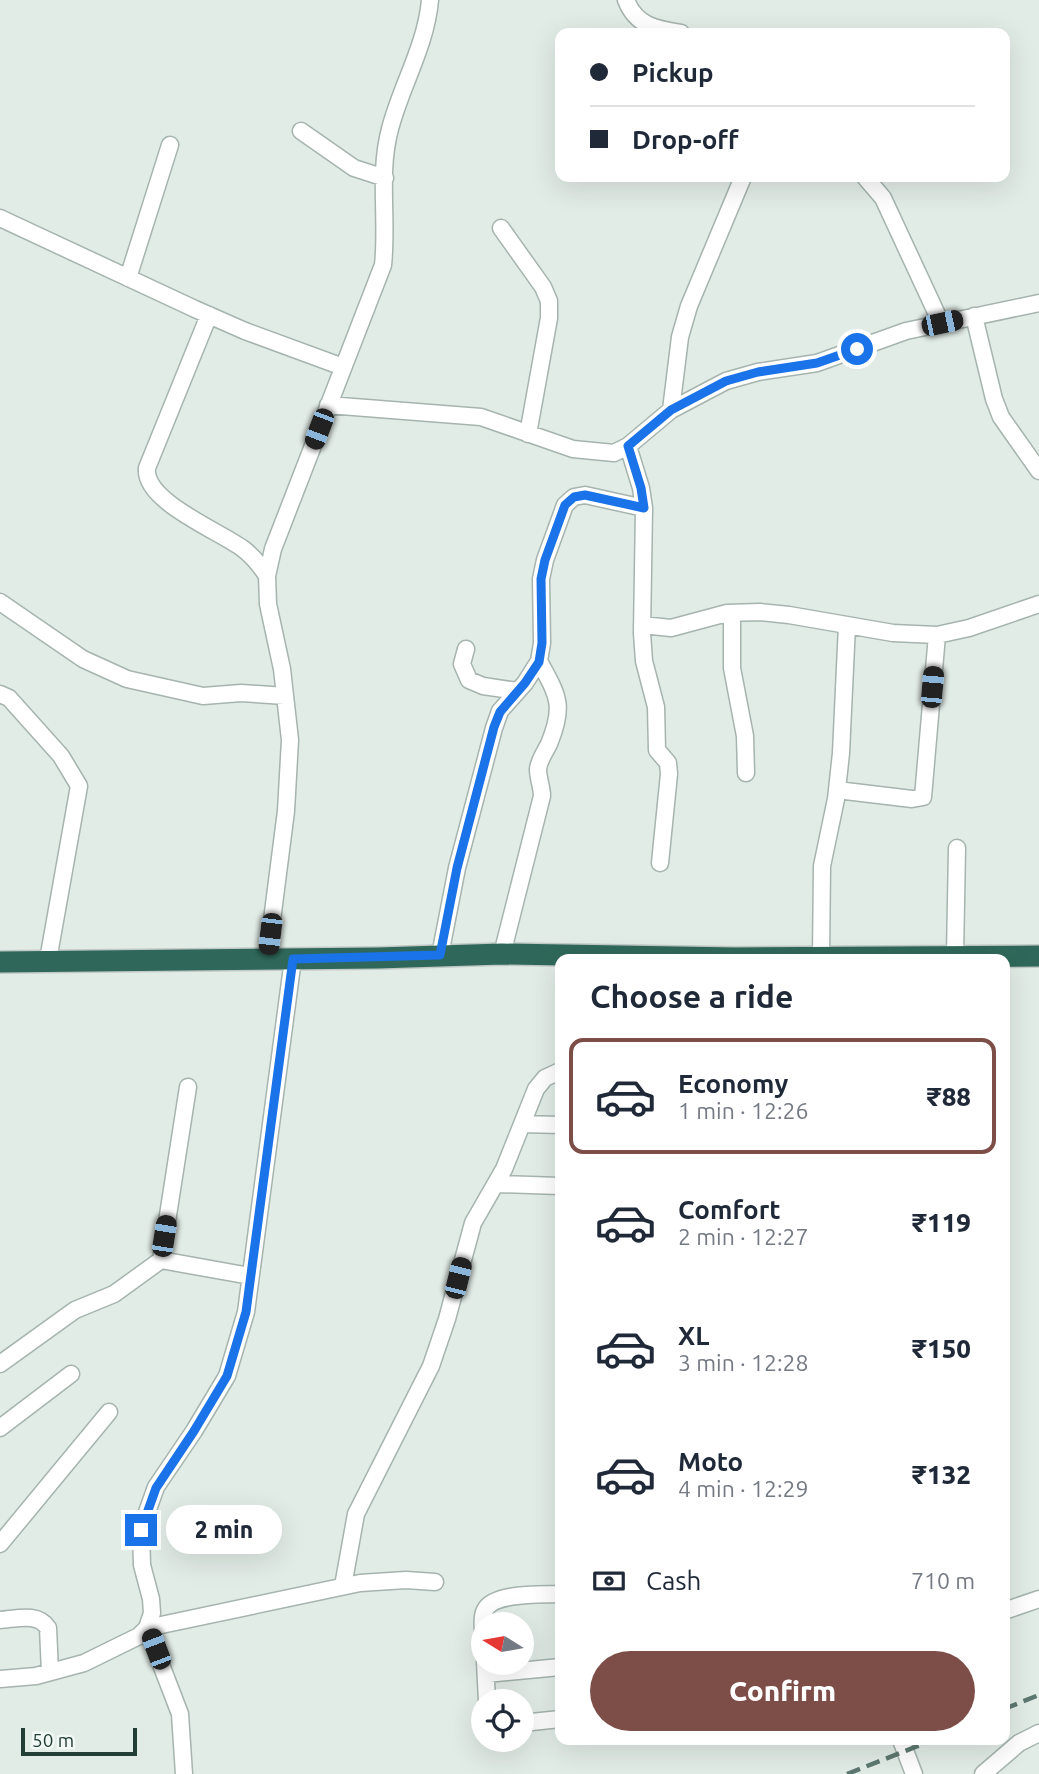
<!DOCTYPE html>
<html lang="en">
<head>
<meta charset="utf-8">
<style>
  :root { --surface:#fff; --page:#f2f2f3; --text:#1f2937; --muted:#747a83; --line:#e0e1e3; --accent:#7d4e48 }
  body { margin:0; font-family:Ubuntu,sans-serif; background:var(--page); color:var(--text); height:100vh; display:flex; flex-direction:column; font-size:26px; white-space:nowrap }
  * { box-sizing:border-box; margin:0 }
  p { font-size:23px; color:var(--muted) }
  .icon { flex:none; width:38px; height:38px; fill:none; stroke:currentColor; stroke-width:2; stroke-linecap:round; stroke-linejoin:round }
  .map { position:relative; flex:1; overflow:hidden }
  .sheet { position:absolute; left:555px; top:954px; width:455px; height:791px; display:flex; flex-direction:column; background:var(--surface); border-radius:14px; box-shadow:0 7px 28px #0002 }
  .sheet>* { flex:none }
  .hud { position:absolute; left:555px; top:28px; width:455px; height:154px; border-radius:14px; box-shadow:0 7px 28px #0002; display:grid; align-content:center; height:154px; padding:0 35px; background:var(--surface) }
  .needle { width:46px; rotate:281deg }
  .controls { position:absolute; left:471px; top:1612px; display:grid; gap:14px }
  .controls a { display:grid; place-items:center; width:63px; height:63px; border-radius:50%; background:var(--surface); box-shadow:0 7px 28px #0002; font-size:35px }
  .scale { position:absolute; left:21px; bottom:18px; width:116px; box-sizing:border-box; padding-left:7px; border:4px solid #223d35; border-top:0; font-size:19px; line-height:24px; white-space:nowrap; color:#223d35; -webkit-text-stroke:5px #f2f8f5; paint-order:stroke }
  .end { position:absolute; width:32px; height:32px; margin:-16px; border:9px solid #1a73e8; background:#fff; box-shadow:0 0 0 4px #fff }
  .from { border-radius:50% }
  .bubble { position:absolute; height:49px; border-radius:24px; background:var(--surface); box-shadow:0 7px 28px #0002; font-size:23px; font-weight:800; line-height:49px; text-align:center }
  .car { position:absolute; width:21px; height:42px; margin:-21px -10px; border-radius:9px; box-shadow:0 0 5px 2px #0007; background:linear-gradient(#222 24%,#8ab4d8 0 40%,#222 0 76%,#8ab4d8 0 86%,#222 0) }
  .hud b { display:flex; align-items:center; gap:24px; height:66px; font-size:26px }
  .hud b+b { border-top:2px solid var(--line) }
  .hud i { width:18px; height:18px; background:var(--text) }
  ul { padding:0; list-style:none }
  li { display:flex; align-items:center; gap:21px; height:116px; margin:0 14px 10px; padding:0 21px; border:4px solid transparent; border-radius:14px }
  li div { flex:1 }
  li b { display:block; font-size:26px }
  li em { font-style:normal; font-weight:800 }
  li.on { border-color:var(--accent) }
  li>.icon { width:63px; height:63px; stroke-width:1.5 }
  h2 { padding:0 35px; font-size:32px; line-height:84px }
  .pay { display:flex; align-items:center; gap:18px; height:77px; padding:0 35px; font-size:26px }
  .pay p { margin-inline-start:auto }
  .action { display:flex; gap:14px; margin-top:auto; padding:14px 35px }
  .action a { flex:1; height:80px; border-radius:42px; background:var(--accent); color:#fff; font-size:28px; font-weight:800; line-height:80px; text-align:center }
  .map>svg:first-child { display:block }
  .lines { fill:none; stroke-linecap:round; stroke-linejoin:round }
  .minor-casing { stroke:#a5b4ae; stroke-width:19 }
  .highway-casing { stroke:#c1c9c6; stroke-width:24 }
  .minor { stroke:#fff; stroke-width:16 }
  .highway { stroke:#2f685a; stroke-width:21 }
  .rail { stroke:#5d7870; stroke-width:4.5; stroke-dasharray:14 7; stroke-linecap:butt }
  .route { stroke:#1a73e8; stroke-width:9 }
</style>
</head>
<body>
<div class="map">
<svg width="1039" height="1774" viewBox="0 0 1039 1774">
  <rect width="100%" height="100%" fill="#e2ece7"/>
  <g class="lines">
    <g class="minor-casing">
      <path id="minor" d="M626,0c10,26 30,29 55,33
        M301,131l53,37 31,10
        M865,177l18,21 58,125
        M0,218l195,91 50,22 98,36
        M501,228l42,59 6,14v17l-21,116
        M128,278l42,-133
        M209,315l-62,153c-4,33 72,63 95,80 11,8 18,17 25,28
        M974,316l20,83 7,18 38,54
        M328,405l153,12 92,32 41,4 14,-7 43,-36 55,-29 32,-9 59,-9 89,-32 133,-28
        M671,410l9,-73 9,-31 54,-129
        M628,446l13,42 3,20 -2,125 2,28 12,46 1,43 11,13 1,11 -9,89
        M0,602l83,57 44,20 76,17 38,-3 44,3
        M732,613v55l13,68 1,37
        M642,625l29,3 56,-15 33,-1 29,3 104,18 44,2
        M466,649l-4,15 7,16 14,6 34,5
        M0,694l9,4 52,58 18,30 -31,174
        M837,790l75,9 11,-2 14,-162 32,-7 70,-24
        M502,954l40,-158c0,-9 -4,-17 -4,-27 1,-9 7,-17 11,-25 16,-39 9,-48 -10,-83
        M440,955l17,-87 37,-140 6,-17 25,-28 14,-22 3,-18 -1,-64 4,-19 20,-55 9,-8 11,-2 59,13
        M955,955l2,-107
        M821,956l1,-90 14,-67 5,-46 6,-128
        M267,959l19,-148 4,-71 -8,-71 -14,-65 -1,-28 6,-27 110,-284c5,-45 -5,-92 7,-136 11,-43 36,-83 40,-129
        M522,1124l38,1
        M497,1184l63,2
        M161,1260l27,-173
        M0,1364l75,-54 39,-16 47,-34 89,16
        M0,1428l71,-54
        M0,1544l109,-132
        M343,1586l13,-72 75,-148 16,-47 26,-96 31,-54 32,-80 9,-11 15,-7
        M1004,1611l35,-12
        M0,1620c16,-1 38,-8 48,8l2,44
        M483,1632c0,-7 -2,-15 2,-22 9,-18 57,-15 75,-16
        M485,1662l2,39
        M486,1674l74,-7
        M0,1679l36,-3 48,-13 55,-27 8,-8 5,-15 -1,-14 -9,-34 -1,-36 15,-42 38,-56 33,-55 19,-64 47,-353
        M522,1723l38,-4
        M901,1740l13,34
        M184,1774l-4,-60 -33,-86 213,-45 46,-3 29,2
        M983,1774l36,-31 20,-10"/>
    </g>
    <g class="highway-casing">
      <path id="highway" d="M0,962l378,-4 124,-4 233,4 304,-2"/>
    </g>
    <use href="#minor" class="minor"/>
    <use href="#highway" class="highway"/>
    <path class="rail" d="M1004,1709l35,-14
      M847,1774l86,-34"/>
  </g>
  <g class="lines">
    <path class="route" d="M141,1530l15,-42 38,-57 33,-55 19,-64 47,-353 147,-4 17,-87 37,-141 6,-15 25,-29 14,-21 3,-19 -1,-64 4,-19 20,-55 9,-8 11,-2 59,13 -3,-20 -13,-42 43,-36 55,-29 32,-9 59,-9 40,-14"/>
  </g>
</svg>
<div class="controls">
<a><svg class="needle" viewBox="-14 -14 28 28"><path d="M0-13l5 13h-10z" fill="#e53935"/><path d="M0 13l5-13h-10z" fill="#747a83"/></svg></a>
<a><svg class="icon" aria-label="locate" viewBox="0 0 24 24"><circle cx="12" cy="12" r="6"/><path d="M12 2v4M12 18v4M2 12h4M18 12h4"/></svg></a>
</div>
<div class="scale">50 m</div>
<i class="end from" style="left:857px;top:349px"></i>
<i class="end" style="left:141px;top:1530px"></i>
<div class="bubble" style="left:166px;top:1505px;width:116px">2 min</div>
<i class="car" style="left:942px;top:323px;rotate:78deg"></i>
<i class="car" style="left:319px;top:429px;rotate:201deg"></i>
<i class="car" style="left:932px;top:687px;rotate:5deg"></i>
<i class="car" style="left:270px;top:934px;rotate:187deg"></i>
<i class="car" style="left:164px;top:1236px;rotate:9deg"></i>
<i class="car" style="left:458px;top:1278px;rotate:14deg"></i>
<i class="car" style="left:156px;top:1649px;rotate:339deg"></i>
<div class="hud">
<b><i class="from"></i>Pickup</b>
<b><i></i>Drop-off</b>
</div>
<section class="sheet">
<h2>Choose a ride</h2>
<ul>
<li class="on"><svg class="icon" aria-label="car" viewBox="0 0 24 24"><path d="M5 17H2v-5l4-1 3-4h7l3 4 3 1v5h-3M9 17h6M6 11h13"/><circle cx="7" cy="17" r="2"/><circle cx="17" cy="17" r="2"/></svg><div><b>Economy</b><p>1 min · 12:26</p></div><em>₹88</em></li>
<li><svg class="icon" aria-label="car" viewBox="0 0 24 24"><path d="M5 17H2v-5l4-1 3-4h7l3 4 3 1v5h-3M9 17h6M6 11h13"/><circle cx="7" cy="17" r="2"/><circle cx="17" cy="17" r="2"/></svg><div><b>Comfort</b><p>2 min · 12:27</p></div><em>₹119</em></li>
<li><svg class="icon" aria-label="car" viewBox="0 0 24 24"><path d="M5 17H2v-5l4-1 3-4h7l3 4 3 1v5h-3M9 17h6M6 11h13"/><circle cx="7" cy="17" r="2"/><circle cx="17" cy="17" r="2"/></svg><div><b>XL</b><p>3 min · 12:28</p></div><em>₹150</em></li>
<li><svg class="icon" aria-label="car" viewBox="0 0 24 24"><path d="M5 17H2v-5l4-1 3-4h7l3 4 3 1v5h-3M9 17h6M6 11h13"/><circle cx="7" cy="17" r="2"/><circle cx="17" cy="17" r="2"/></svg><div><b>Moto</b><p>4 min · 12:29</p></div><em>₹132</em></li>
</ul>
<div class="pay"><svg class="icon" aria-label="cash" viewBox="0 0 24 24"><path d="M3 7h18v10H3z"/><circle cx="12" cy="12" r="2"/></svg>Cash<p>710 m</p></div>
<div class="action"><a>Confirm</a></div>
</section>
</div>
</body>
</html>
